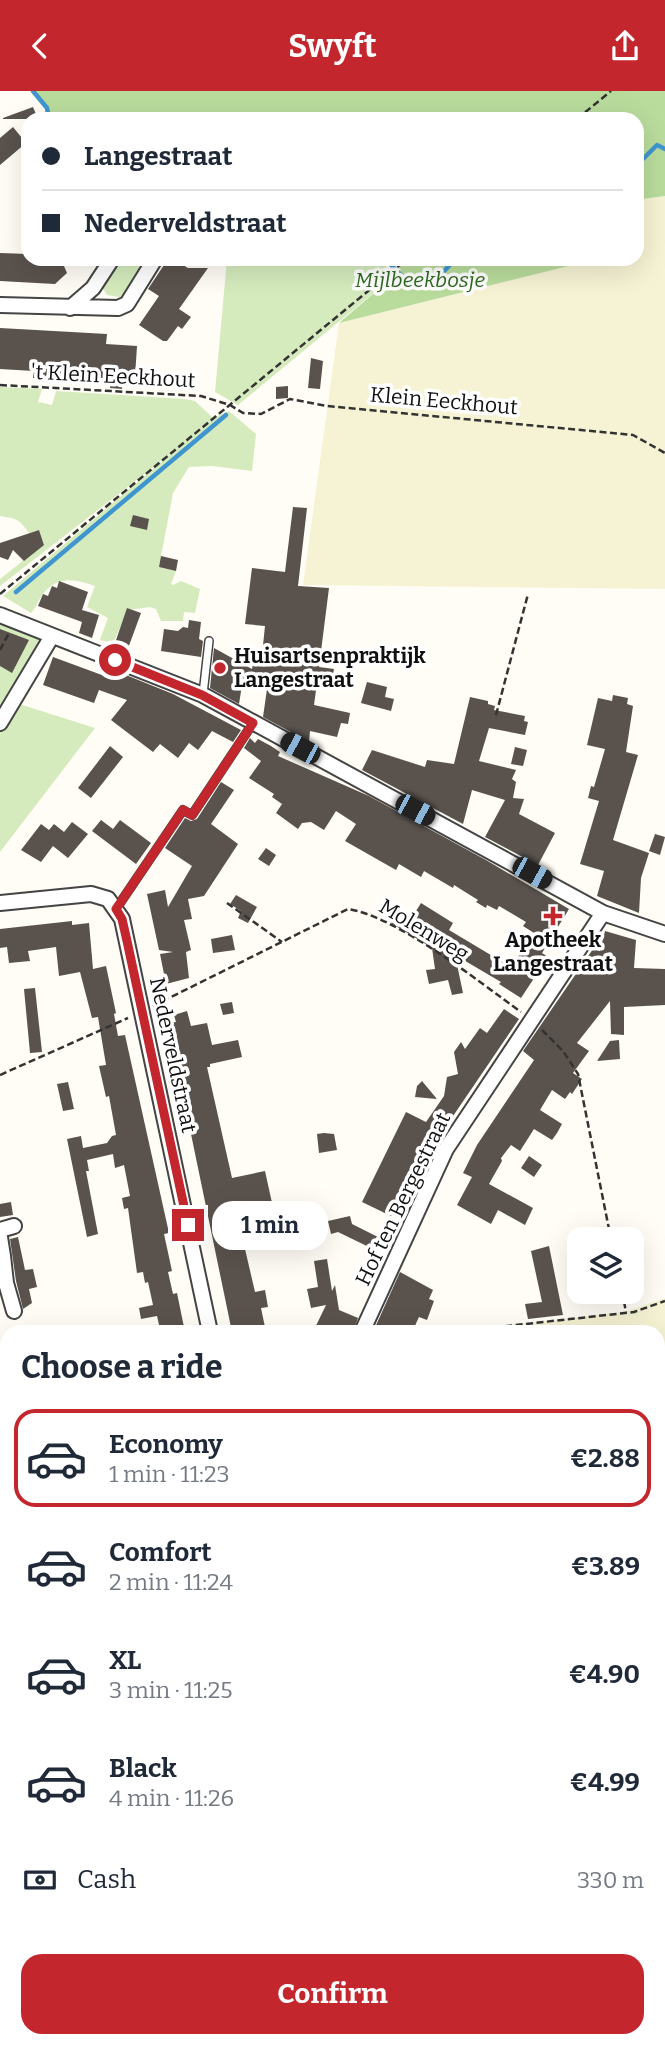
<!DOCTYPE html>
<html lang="en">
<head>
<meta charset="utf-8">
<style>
  :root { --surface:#fff; --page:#f2f2f3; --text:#1f2937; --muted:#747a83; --line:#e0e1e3; --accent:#c4262e }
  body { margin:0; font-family:Bitter,serif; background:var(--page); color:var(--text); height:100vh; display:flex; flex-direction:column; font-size:26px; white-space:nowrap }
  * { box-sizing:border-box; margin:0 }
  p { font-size:23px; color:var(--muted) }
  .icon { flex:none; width:38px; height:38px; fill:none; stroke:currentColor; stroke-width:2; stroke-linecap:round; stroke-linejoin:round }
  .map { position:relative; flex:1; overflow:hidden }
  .side { position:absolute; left:0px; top:1234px; width:665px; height:723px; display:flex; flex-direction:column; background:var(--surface); border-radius:21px 21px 0 0; box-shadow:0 7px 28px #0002 }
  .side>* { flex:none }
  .hud { position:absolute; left:21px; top:21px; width:623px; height:154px; border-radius:21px; box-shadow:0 7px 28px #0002; display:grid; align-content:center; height:154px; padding:0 21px; background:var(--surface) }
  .buttons { position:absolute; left:567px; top:1136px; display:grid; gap:14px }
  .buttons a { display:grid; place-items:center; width:77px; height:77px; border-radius:14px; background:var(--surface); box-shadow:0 7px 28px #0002; font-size:35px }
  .end { position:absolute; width:32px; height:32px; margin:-16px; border:9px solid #c4262e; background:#fff; box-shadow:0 0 0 4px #fff }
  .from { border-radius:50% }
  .bubble { position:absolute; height:49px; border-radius:21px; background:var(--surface); box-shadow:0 7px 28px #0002; font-size:23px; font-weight:700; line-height:49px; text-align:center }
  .car { position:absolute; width:21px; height:42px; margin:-21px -10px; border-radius:9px; box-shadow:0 0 5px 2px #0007; background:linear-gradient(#222 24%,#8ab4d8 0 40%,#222 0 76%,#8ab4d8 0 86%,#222 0) }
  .hud b { display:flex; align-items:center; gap:24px; height:66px; font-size:26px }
  .hud b+b { border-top:2px solid var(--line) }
  .hud i { width:18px; height:18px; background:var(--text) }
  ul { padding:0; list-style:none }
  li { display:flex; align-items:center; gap:21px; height:98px; margin:0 14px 10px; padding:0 7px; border:4px solid transparent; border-radius:21px }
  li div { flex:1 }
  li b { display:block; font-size:26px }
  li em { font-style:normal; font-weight:700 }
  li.active { border-color:var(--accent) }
  li>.icon { width:63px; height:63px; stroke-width:1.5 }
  h2 { padding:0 21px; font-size:32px; line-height:84px }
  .pay { display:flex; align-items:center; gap:18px; height:77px; padding:0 21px; font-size:26px }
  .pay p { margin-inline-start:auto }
  .action { display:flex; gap:14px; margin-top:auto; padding:14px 21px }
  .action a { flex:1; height:80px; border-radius:21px; background:var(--accent); color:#fff; font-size:28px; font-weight:700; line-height:80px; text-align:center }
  header { display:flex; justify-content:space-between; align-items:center; height:91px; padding:0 21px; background:var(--accent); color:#fff; font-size:32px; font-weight:700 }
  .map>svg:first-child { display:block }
  .farmland { fill:#f6f3d4 }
  .green { fill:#d5ebbd }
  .forest { fill:#b9dc9c }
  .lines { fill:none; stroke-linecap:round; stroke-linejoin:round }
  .stream { stroke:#3f96cf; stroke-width:4.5 }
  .building { fill:#5a524d }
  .lane-casing { stroke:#444; stroke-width:10 }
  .street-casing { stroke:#444; stroke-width:18 }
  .secondary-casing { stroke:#333; stroke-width:24 }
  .path { stroke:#333; stroke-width:2.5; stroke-dasharray:7 3.5; stroke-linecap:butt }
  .lane { stroke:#fff; stroke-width:7 }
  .street { stroke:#fff; stroke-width:14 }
  .secondary { stroke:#fff6b0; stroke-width:21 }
  .route { stroke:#c4262e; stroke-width:9 }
  .poi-dot { fill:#c4262e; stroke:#fff; stroke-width:2.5 }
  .labels { text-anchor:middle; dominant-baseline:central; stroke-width:7; stroke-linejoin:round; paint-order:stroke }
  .park-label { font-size:21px; font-style:italic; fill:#2f6b1f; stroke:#fff }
  .street-label { font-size:21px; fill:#111; stroke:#fff }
  .poi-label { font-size:21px; font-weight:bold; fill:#111; stroke:#fff; text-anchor:start }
</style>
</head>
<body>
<header><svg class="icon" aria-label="back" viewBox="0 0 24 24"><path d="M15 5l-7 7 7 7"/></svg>Swyft<svg class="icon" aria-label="share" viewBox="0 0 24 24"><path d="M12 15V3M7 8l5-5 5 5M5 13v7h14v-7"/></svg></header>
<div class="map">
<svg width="665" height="1956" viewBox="0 0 665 1956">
  <rect width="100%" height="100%" fill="#fffdf5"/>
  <path class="farmland" d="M665,105v393l-362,-4 36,-262 258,-64h40v-41l6,-19z
    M665,1207v401l-7,3v-370h-209l175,-20z
    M7,1946v4h179l3,6h-189v-7z"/>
  <path class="green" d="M118,168h28l-2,9 -19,30 -18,-3 -5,-8z
    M227,168h154l12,18 -155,128 -23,-13z
    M0,296l42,2 -4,13 14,3 4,-14 129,8 10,2 18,17 16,-7 27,23 -4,37 -40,-5 -23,1 -16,26 -14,74 17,4 -5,13 2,1 8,-4 19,8 -5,24 -11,-1 -1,9h-22l-5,-12 -6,-2 -22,3 -15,33 -13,-3 8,-22 -21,-11 8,-21c-19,-7 -38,-11 -52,8 -5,6 -6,13 -12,19l-28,-17 176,-149 -179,139v-7l44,-35 -5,-14 -10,3c-11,-15 -12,-14 -29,-17z
    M0,525l52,20 -39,66 82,26 -95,124z"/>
  <path class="forest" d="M33,0h632v105l-22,3 -6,19v-99h-588l-2,-11z
    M390,168h207l-258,64 62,-53z"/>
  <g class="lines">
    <path class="stream" d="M33,0l14,17 2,11
      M637,74l20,-20 8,4
      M385,168l25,25 18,2c12,-7 17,-18 28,-27
      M16,501l210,-177"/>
  </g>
  <path class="building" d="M33,16l5,12h-35v-1z
    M13,36l13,16 -26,22v-27z
    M0,162l28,1v5h33l6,14 -12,11 -55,-3z
    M168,168h5l15,9h20l-29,41 12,8 -9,12 -4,-3 -11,15h-4l-24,-16 20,-29 -11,-7z
    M0,237l107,6 -1,10 31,2 -2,31 -12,-1 -1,13 -12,-1v-5h-7l1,-5 -57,-4 -1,4h-13l1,-7 -34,-2z
    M311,267l12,3 -3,28 -12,-1z
    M288,295v12l-12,1v-12z
    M293,416l14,1 -9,78 31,2 -10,79 15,2 -3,16 -14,-2 -3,22 36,8 -2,11 -7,-1 -4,14 -27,-6 -1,11 -46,-25 4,-28 -25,-4 -3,19 -29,-16 4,-40 38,21 3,-15 7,1 3,-29 -20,-2 7,-56 33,4z
    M133,424l16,4 -2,11 -17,-4z
    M39,439l5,15 -20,16 -11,-11 -5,10 -8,-3v-14z
    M161,465l17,4 -2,11 -17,-4z
    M59,490l29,11 -6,18 17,5 -7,23 -13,-5 3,-11 -44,-16 5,-12 5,2 4,-10 5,2z
    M127,517l14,5 -14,38 -13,-5z
    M189,529l12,2 -2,17 4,2 -2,16 -40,-6 3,-22 14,2 5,-4 5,1z
    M0,538l29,11 -17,33 -12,-7z
    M53,566l57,21 4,-1 2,-6 57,23 68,36 -8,12 -21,-11 -14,19 -9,-7 -11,15 -18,-14 -7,8 -42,-32 16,-20 -28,-10 -5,13 -51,-18z
    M367,591l20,5 -2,10 9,2 -3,12 -30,-8z
    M613,604l15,3 -1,6 6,2 -7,46 12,3 -25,85 36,13 -8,25 -2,35 -42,-17 7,-25 -24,-7 19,-63 -11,-3 3,-12 3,1 11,-38 -18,-4 11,-47 14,3z
    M470,606l18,4v3l7,2 -1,4 31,6 -1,5 4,1 -3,13 -36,-7 -10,33 37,9 -4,9 4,3 -3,16 11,1 -5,15 36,19 -17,32 -53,-28 20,-37 -33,-10 -9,34 -101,-54 10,-20 53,17 2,-7 27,4z
    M250,647l5,5 3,-4 13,7 9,6 -2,4 91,40 117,64 83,49 -27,44 6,4 -27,41 -22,-14 2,-2 -46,-27 8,38 -11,2 -4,-15 -19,4 -3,-14 9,-1 -3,-21 -41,-25 7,-13 9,6 4,-7 5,2 5,-8 32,20 -4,7 62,37 23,-34 -11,-7 3,-4 -27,-16 -2,4 -10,-5 -1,3 -10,-6 2,-2 -24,-15 -1,3 -29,-17 -3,6 -22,-13 -3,6 -51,-29 11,-17 -20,-13 -12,19 -13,-8 -9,1 -4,6 -22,-16 6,-9 -10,-7 2,-3 -25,-16 12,-17 -17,-13z
    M110,655l13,11 -32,41 -13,-10z
    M515,656l12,3 -4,16 -12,-2z
    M221,691l13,8 -23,34 27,20 -34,52 -16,3 4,20 -8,1 7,30 -5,2 3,26 -23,6 -6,-30 13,-2 -14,-2 -12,-56 18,-4 3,17 24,-41 -27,-18 20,-30 6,3 6,-2z
    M101,729l12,9 7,-9 31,23 -15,21 -44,-33z
    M72,731l16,12 -20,24 -15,-12 -12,16 -20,-12 20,-26 8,6 5,-6 10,8z
    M655,743l10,3 -5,18 -11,-4z
    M266,757l10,7 -7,11 -11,-7z
    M236,804l21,12 -9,16 -10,-5 3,-7 -11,-7z
    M72,830v4l17,-2 4,46 13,-3 10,47 -2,1 4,22 7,-1 44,198 -5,1 8,37 -4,1 5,22 4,-1 8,39h-22l-1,-4 -2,1 -3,-13 -16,3 -2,-11 14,-3 -5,-23 -3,1 -2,-11 -6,1 -9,-65 -4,1 -2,-11 8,-2 -6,-31 -9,3 -2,-14 -26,6 2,11h-3l12,63 -11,3 -20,-98 14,-3 2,12 24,-5 5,-7 4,-1 -7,-39 -3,1 -7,-31 7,-1 -8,-48 -6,1 -12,-46 -21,4 -3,-29 -28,4 2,10 -21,2 -2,-16 -7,1v-19z
    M605,840l31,9 -2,28 31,1v36l-41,2v28l-13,-1 -1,-33 -33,42 12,8 -16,22 9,6 -10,15 -2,-2 -5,7 -13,-9 -12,20 22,14 -5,9 -5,7 -18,-11 -14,22 -9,-6 -10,13 1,3 -13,23 44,24 -8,17 -27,-15 -7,14 -34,-19 15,-28 -9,-4 14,-28 57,-85 -11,-9 70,-102 7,2z
    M232,844l3,15 -22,3 -2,-14z
    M35,897l7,64 -12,1 -6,-64z
    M232,911l2,11 -11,2 -3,-11z
    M504,918l15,10 -70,103 -8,-5 -50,99 -29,-14 44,-90 20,10 18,-26 3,-19 11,-3 -4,-22 7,-10 4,7 15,-21 7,5z
    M187,920l4,15 16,-3 5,22 26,-5 4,17 -32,7v3h-3l25,111 33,-7 9,41 3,-1 6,30 -38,8 10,43 10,-2 3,17 -7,1 5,24h-34l-64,-309 8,-1 -2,-7z
    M619,949l1,19 -23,2 13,-20z
    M422,990l15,18 -22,-2 2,-11z
    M68,991l6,27 -11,2 -6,-27z
    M324,1042l10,1 3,16 -18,3 -2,-19z
    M529,1065l13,9 -8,12 -13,-9z
    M11,1111l2,13 -13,2v-13z
    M350,1125l2,8 28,14 -5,12 -37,-18 -7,2 -3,-13z
    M18,1146l7,33 8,-1 4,18 -8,2 3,14 -9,6 -7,-28 -6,-42z
    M549,1155l14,69 -35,4 -3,-15 17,-2 -11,-51z
    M327,1168l5,32 3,-6 4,25 19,8 -5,14h-40l13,-27 -15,3 -4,-19 11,-2 -4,-26z
    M400,1181l33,18 -4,9 5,2 -7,19 -8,-3 -7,15h-39z"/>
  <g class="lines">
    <g class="lane-casing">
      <path id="lane" d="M203,603l6,-53
        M116,818l67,-99 9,5 61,-92"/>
    </g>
    <g class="street-casing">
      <path id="street" d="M0,214l118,3 9,-4 28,-45
        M70,217l23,-20 19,-29
        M0,524l203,80 400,218 62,21
        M0,632l52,-87
        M0,812l91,-9 17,5 14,20 88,413
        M0,1139l14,-4
        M0,1146l3,19 -3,2
        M3,1165l3,27 8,28
        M362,1241l84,-183 157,-236
        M0,1299l7,7
        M0,1467l7,7
        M0,1514l7,-4
        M658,1871l7,-4
        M658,1903l7,-2
        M269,1950l4,6
        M343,1956l19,-6 19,6
        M577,1956l12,-6"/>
    </g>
    <g class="secondary-casing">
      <path id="secondary" d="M658,1611l7,-3
        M0,1816l7,-1"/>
    </g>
    <path class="path" d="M577,28l34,-28
      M0,294l201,11 29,9 13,8 18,1 29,-15 37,7 306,29 32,18
      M0,503l407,-335
      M0,559l9,-17
      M496,624l32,-121
      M227,812l55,39
      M153,915l195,-97c50,8 130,72 173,103
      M542,939l21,21 15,23 33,165
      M0,984l128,-57
      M622,1200l4,21
      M453,1241l181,-20 31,-11"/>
    <use href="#lane" class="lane"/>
    <use href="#street" class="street"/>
    <use href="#secondary" class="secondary"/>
  </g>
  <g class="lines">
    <path class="route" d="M115,569l87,35 51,28 -61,92 -9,-5 -67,99 6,10 5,22 61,284"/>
  </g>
  <g class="poi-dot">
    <circle cx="220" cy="577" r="7"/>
    <path d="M549.5 814.5h7v7h7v7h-7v7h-7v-7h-7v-7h7z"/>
  </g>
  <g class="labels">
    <g class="park-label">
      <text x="420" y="189">Mijlbeekbosje</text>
    </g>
    <g class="street-label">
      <text transform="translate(113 285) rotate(3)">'t Klein Eeckhout</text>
      <text transform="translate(444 310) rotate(5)">Klein Eeckhout</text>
      <text transform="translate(424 839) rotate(31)">Molenweg</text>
      <text transform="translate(173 964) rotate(78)">Nederveldstraat</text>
      <text transform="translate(403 1108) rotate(-64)">Hof ten Bergestraat</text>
    </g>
    <g class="poi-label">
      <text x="234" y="565">Huisartsenpraktijk<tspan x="234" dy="24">Langestraat</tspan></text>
      <text x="553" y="849" text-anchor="middle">Apotheek<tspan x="553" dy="24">Langestraat</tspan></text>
    </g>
  </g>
</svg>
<div class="buttons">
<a><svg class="icon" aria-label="layers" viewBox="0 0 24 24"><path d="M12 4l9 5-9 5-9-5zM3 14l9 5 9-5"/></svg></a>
</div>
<i class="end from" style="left:115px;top:569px"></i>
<i class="end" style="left:188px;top:1134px"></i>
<div class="bubble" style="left:212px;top:1110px;width:116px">1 min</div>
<i class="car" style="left:300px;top:657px;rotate:298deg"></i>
<i class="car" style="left:415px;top:719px;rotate:118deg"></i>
<i class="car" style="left:532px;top:782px;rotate:119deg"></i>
<div class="hud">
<b><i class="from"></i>Langestraat</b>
<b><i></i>Nederveldstraat</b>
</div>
<section class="side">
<h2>Choose a ride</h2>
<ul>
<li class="active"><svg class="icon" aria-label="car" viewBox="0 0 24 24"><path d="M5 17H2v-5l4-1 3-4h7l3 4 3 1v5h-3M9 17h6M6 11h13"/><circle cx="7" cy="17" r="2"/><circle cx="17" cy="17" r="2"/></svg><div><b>Economy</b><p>1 min · 11:23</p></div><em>€2.88</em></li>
<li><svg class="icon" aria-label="car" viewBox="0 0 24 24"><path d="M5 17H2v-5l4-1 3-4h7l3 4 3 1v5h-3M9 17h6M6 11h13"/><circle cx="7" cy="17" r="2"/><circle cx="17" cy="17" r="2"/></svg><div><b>Comfort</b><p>2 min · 11:24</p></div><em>€3.89</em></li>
<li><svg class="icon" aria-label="car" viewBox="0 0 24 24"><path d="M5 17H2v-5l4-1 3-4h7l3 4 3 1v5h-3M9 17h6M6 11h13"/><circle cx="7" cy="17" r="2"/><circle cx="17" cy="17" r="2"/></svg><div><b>XL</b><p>3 min · 11:25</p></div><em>€4.90</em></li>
<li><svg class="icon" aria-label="car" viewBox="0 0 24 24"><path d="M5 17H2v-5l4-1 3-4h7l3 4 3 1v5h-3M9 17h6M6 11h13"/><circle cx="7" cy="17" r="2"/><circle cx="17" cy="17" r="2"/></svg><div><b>Black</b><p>4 min · 11:26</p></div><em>€4.99</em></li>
</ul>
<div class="pay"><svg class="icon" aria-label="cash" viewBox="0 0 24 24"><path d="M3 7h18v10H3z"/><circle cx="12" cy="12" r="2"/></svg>Cash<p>330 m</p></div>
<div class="action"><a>Confirm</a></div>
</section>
</div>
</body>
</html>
